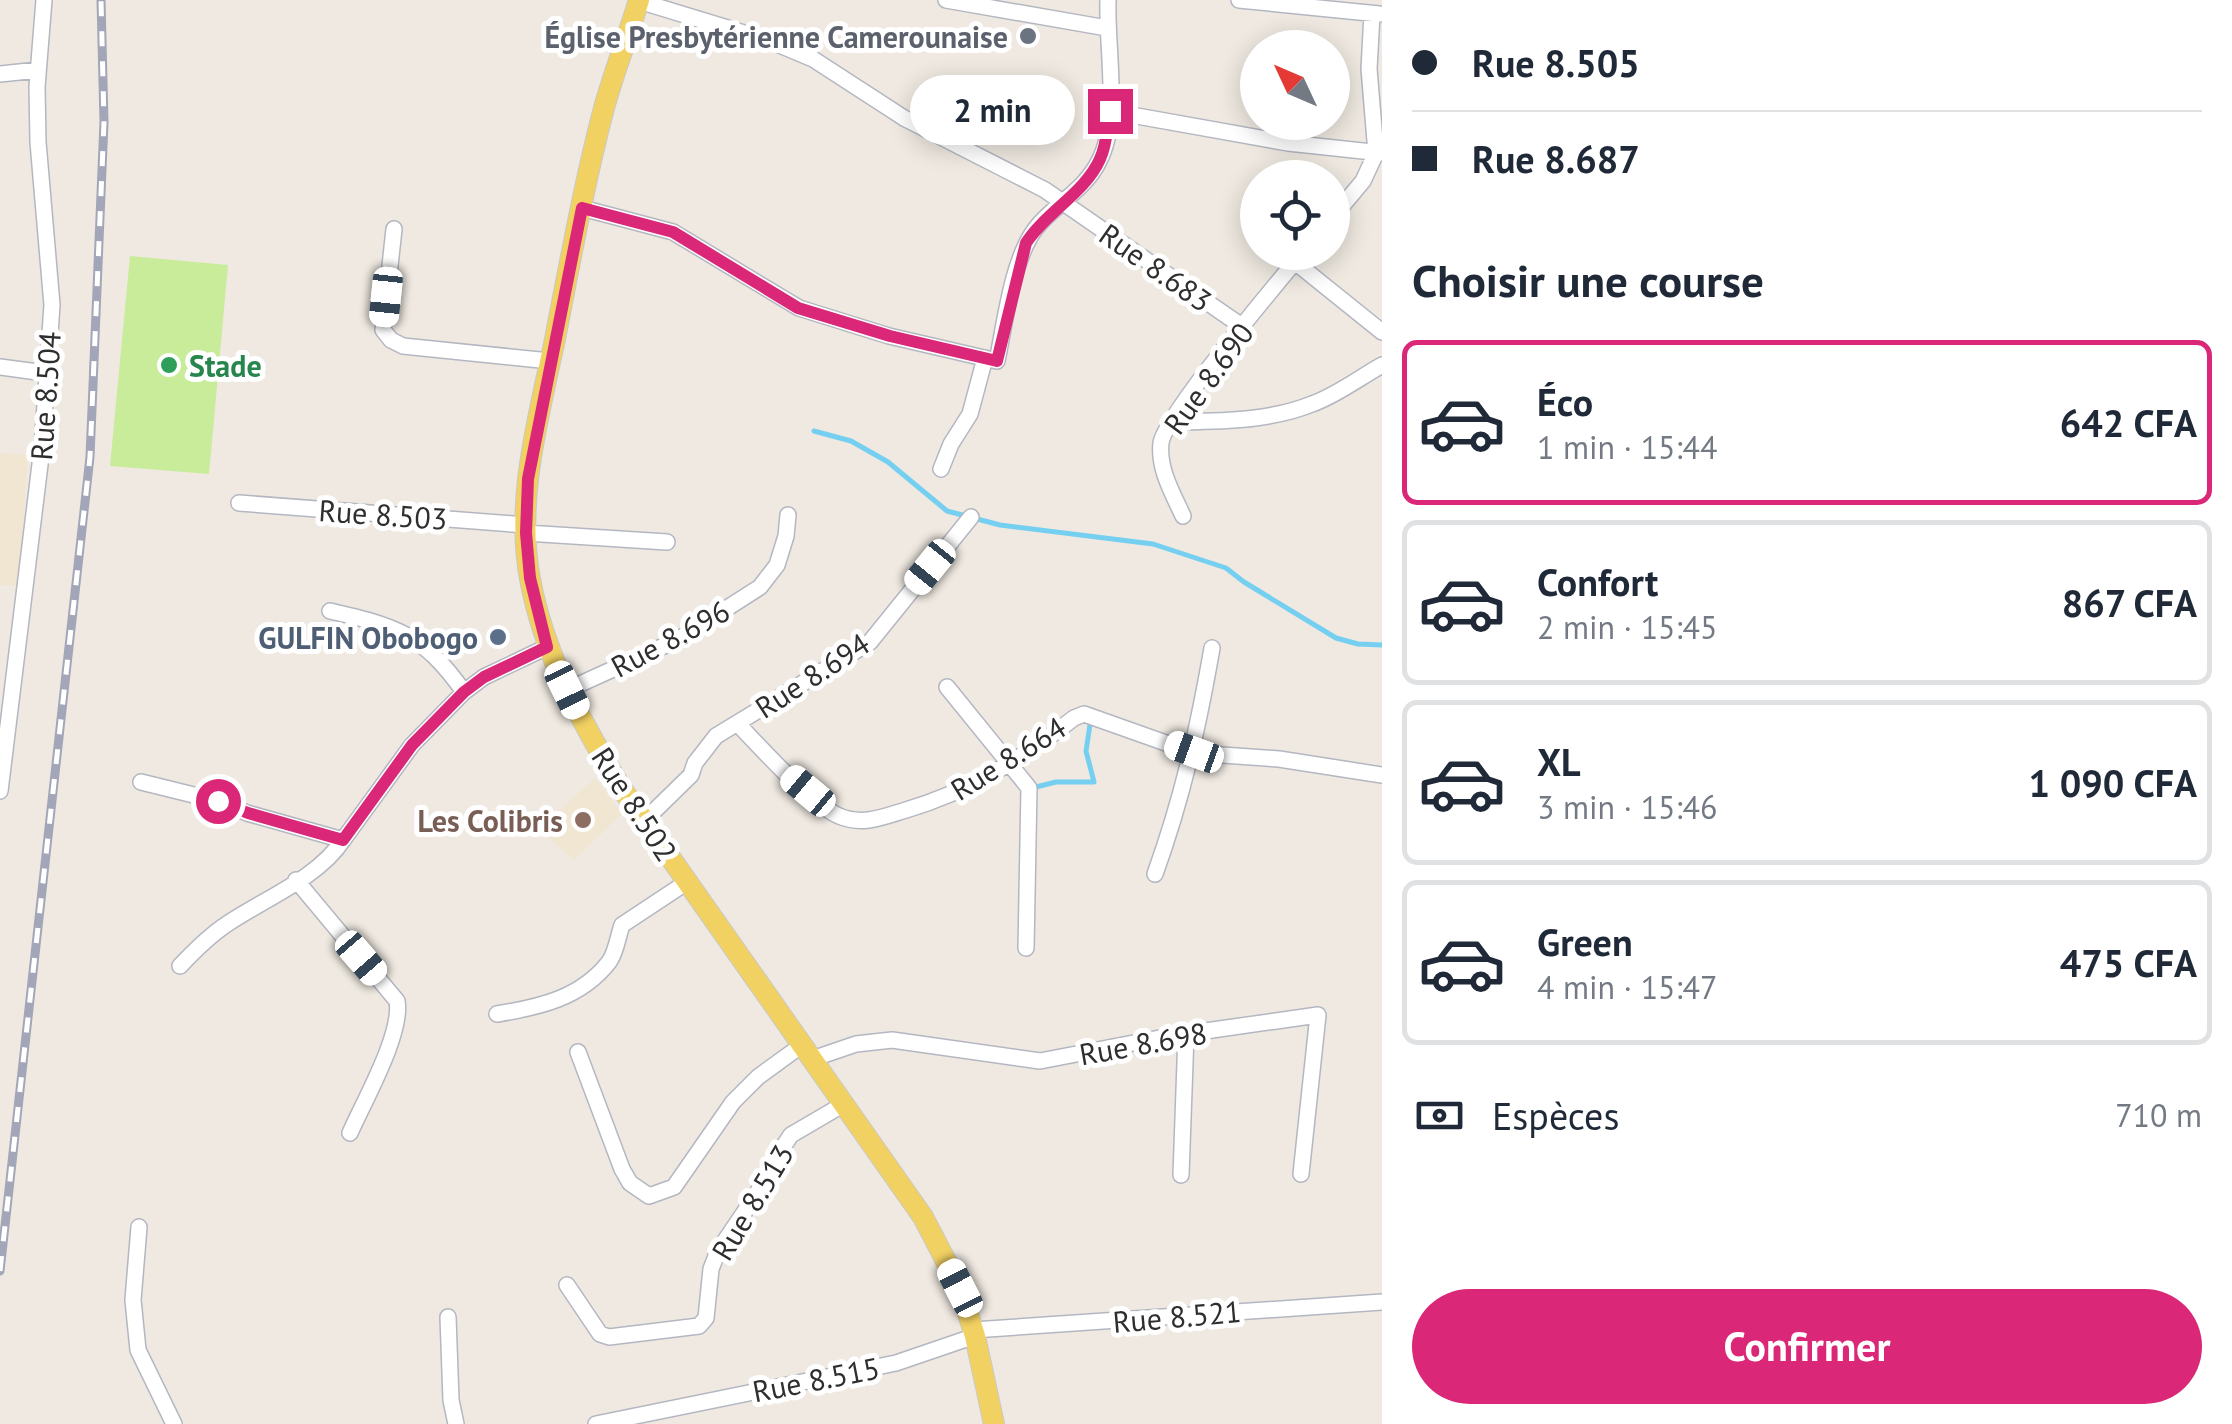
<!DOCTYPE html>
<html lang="fr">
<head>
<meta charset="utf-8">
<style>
  :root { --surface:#fff; --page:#f2f2f3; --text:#1f2937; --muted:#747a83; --line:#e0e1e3; --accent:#db2777 }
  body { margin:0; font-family:"PT Sans",sans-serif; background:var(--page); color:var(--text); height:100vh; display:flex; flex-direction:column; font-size:38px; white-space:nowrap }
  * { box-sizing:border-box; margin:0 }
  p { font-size:32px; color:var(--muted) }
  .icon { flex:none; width:55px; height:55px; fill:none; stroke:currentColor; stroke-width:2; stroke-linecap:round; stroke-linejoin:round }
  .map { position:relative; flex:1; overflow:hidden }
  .details { display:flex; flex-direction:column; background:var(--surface); width:850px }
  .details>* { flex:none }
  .banner { display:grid; align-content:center; height:220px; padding:0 30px; background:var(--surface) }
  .needle { width:65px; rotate:314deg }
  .fabs { position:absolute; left:1240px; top:30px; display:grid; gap:20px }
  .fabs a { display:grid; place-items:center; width:110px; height:110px; border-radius:50%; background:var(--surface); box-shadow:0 5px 25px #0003; font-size:50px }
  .end { position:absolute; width:45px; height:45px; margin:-22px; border:12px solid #db2777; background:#fff; box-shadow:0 0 0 5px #fff }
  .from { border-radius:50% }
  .bubble { position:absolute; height:70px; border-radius:35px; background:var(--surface); box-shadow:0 5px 25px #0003; font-size:32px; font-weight:700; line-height:70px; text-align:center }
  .car { position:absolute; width:30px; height:60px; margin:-30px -15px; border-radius:12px; box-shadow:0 0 8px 2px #0007; background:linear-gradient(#fff 24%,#345 0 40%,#fff 0 76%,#345 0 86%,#fff 0) }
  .banner b { display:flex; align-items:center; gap:35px; height:95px; font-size:38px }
  .banner b+b { border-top:2px solid var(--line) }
  .banner i { width:25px; height:25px; background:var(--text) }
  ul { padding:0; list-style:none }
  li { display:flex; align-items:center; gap:30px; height:165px; margin:0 20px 15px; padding:0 10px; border:5px solid var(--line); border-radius:15px }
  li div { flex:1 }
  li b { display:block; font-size:38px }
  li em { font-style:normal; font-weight:700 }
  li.active { border-color:var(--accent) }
  li>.icon { width:90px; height:90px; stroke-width:1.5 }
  h2 { padding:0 30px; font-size:45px; line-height:120px }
  .pay { display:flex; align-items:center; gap:25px; height:110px; padding:0 30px; font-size:38px }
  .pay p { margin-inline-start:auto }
  .action { display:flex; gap:20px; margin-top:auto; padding:20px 30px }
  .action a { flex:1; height:115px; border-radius:60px; background:var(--accent); color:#fff; font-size:40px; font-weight:700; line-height:115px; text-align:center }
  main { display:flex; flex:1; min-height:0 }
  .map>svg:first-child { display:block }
  .education { fill:#f0e6d1 }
  .pitch { fill:#c9ec9a }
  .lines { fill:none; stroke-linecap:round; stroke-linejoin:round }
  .stream { stroke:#75cff0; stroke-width:5 }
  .minor-casing { stroke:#b4b7c1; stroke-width:18 }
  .major-casing { stroke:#c9c9c9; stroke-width:22 }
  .minor { stroke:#fff; stroke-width:15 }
  .major { stroke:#f2d163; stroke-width:20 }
  .rail-casing { stroke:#a3a6b8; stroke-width:9 }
  .rail { stroke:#fff; stroke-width:5; stroke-dasharray:15; stroke-linecap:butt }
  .route { stroke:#db2777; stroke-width:12 }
  .worship-dot { fill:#6b7280; stroke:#fff; stroke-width:4 }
  .leisure-dot { fill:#2e9e5b; stroke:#fff; stroke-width:4 }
  .service-dot { fill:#5c6f8a; stroke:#fff; stroke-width:4 }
  .education-dot { fill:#8d6e63; stroke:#fff; stroke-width:4 }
  .labels { text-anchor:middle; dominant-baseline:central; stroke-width:10; stroke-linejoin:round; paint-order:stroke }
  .worship-label { font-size:30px; font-weight:bold; fill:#5b616d; stroke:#fff; text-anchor:end }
  .street-label { font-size:30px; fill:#2e2e2e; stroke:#fff }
  .leisure-label { font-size:30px; font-weight:bold; fill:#27864d; stroke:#fff; text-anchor:start }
  .service-label { font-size:30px; font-weight:bold; fill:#4e5e75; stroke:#fff; text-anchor:end }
  .education-label { font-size:30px; font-weight:bold; fill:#785e54; stroke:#fff; text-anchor:end }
</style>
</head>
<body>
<main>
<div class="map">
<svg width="1382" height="1424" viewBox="0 0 1382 1424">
  <rect width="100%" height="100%" fill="#efe9e1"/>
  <path class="education" d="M0,453l28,2 -9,130h-19z
    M595,778l27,36 -48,46 -35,-31z"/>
  <path class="pitch" d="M130,256l98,9 -19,209 -99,-8z"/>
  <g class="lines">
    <path class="stream" d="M814,431l37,10 37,21 59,49 53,14 153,19 73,24 18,14 92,56 22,6 24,1
      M1032,788l24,-6h38l-8,-31 5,-33"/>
    <g class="minor-casing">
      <path id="minor" d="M946,0l161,28
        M1239,0l140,14
        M639,1l131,40 43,18 91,59 141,72 198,137
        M0,74l38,-4
        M1109,111l179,32 94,10
        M582,208l91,24 126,76 90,28 108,25c8,-38 15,-102 39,-133 19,-24 49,-38 63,-67 22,-41 7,-115 9,-161
        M1332,218l31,-37 13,-28 -7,-84 3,-55
        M394,229l-11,101 8,10 12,6 147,15
        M1295,262l87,70
        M0,367l45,6
        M1170,422c48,-1 97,0 142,-18 25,-9 47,-26 70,-39
        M941,469l10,-25 19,-30 15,-56
        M239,503l287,22
        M1183,516c-10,-22 -25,-47 -22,-73 3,-26 118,-162 142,-191
        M526,533l141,9
        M330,611c66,15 93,23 134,81
        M947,687l82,101 -3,160
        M567,690l112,-51 81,-52 17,-22 9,-29 2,-21
        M737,723c24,25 72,79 102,93 24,10 44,1 67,-6 64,-19 115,-51 168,-92l10,-4 110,39 85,6 103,16
        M141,782l77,19 29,12 96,27 69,-95 52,-53 20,-15 63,-30
        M0,791l42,-343 10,-143 -14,-163 -1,-55 7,-87
        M644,821l47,-46 4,-12 21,-27 154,-94 101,-125
        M1155,874c28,-78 43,-146 57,-226
        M296,880l101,121c6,32 -33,100 -47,132
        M180,966c15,-16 29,-30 47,-42 37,-25 91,-46 116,-84
        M497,1014c43,-7 84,-16 112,-52 7,-9 9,-26 13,-37l65,-43
        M578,1052l44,117 8,14 19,13 25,-9 59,-85 25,-25 44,-32
        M812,1059l44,-15 36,-4 148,21 130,-25 148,-21 -17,159
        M1181,1175l5,-141
        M139,1227l-6,73 5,50 36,74
        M567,1285l33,49 9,3 90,-11 7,-8 5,-49 7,-18 38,-56 23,-42 12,-18 53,-31
        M448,1317l3,83 5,24
        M973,1330l409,-28
        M596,1424l300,-61 79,-27"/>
    </g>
    <g class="major-casing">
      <path id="major" d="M639,0c-11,36 -25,72 -35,108 -20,76 -34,154 -49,231 -16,77 -40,160 -25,240 14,76 51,142 90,207l303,431 37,71 15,48 19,88"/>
    </g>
    <use href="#minor" class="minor"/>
    <use href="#major" class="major"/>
    <g class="rail-casing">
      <path id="rail" d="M0,1271l90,-814 14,-335 -3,-122"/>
    </g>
    <use href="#rail" class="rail"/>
  </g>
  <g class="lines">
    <path class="route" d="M218,801l30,12 95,27 69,-95 52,-53 20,-15 63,-30 -17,-69 -4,-45 2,-54 54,-271 91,24 125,76 92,28 107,25 29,-118c20,-31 59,-50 74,-84 7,-15 7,-32 10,-48"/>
  </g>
  <circle class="worship-dot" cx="1028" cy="36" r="10"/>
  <circle class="leisure-dot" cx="169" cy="365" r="10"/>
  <circle class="service-dot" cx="498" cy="637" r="10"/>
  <circle class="education-dot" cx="583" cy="820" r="10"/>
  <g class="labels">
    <g class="worship-label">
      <text x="1008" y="36">Église Presbytérienne Camerounaise</text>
    </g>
    <g class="street-label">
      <text transform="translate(1156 267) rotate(35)">Rue 8.683</text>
      <text transform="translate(1208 378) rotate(-54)">Rue 8.690</text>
      <text transform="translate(45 396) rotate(-86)">Rue 8.504</text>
      <text transform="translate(383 514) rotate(4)">Rue 8.503</text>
      <text transform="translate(670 638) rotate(-28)">Rue 8.696</text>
      <text transform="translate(812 675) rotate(-33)">Rue 8.694</text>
      <text transform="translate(1008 758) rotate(-32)">Rue 8.664</text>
      <text transform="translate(635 804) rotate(57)">Rue 8.502</text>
      <text transform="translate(1143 1043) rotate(-10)">Rue 8.698</text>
      <text transform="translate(752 1202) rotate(-59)">Rue 8.513</text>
      <text transform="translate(1177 1316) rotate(-5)">Rue 8.521</text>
      <text transform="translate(816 1379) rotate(-11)">Rue 8.515</text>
    </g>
    <g class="leisure-label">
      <text x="189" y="365">Stade</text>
    </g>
    <g class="service-label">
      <text x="478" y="637">GULFIN Obobogo</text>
    </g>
    <g class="education-label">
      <text x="563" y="820">Les Colibris</text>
    </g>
  </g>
</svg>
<div class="fabs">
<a><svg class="needle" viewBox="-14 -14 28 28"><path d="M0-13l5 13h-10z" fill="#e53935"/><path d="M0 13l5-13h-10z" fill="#747a83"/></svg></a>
<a><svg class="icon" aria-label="locate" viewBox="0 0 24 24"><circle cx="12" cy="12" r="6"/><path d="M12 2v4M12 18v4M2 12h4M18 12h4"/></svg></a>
</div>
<i class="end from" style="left:218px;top:801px"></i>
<i class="end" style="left:1110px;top:111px"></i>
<div class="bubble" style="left:910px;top:75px;width:165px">2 min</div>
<i class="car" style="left:386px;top:297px;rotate:186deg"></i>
<i class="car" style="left:930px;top:567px;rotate:219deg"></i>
<i class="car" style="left:567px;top:690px;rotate:154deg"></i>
<i class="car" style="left:1194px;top:752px;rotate:290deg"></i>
<i class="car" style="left:808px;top:791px;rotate:310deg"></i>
<i class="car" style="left:361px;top:958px;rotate:139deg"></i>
<i class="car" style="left:960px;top:1288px;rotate:333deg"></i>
</div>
<section class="details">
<div class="banner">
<b><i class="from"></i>Rue 8.505</b>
<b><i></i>Rue 8.687</b>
</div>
<h2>Choisir une course</h2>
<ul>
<li class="active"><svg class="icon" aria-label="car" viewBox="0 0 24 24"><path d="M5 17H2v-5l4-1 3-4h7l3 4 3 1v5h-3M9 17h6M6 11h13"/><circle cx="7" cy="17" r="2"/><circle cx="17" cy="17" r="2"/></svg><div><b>Éco</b><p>1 min · 15:44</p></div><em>642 CFA</em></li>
<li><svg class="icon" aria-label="car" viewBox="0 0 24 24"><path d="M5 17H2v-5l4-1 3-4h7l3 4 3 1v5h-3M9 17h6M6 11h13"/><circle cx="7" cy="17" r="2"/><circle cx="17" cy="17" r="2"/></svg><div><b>Confort</b><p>2 min · 15:45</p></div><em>867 CFA</em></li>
<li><svg class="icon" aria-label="car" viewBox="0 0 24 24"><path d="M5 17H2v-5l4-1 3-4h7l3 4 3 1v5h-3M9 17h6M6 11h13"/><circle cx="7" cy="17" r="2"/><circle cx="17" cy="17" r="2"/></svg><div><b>XL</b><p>3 min · 15:46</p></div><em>1 090 CFA</em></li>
<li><svg class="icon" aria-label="car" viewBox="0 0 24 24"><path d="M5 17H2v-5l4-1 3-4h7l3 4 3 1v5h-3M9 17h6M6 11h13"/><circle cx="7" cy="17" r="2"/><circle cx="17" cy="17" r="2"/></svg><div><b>Green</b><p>4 min · 15:47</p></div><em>475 CFA</em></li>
</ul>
<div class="pay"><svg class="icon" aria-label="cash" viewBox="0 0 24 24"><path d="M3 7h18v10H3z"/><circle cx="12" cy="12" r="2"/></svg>Espèces<p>710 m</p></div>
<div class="action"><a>Confirmer</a></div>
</section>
</main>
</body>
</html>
